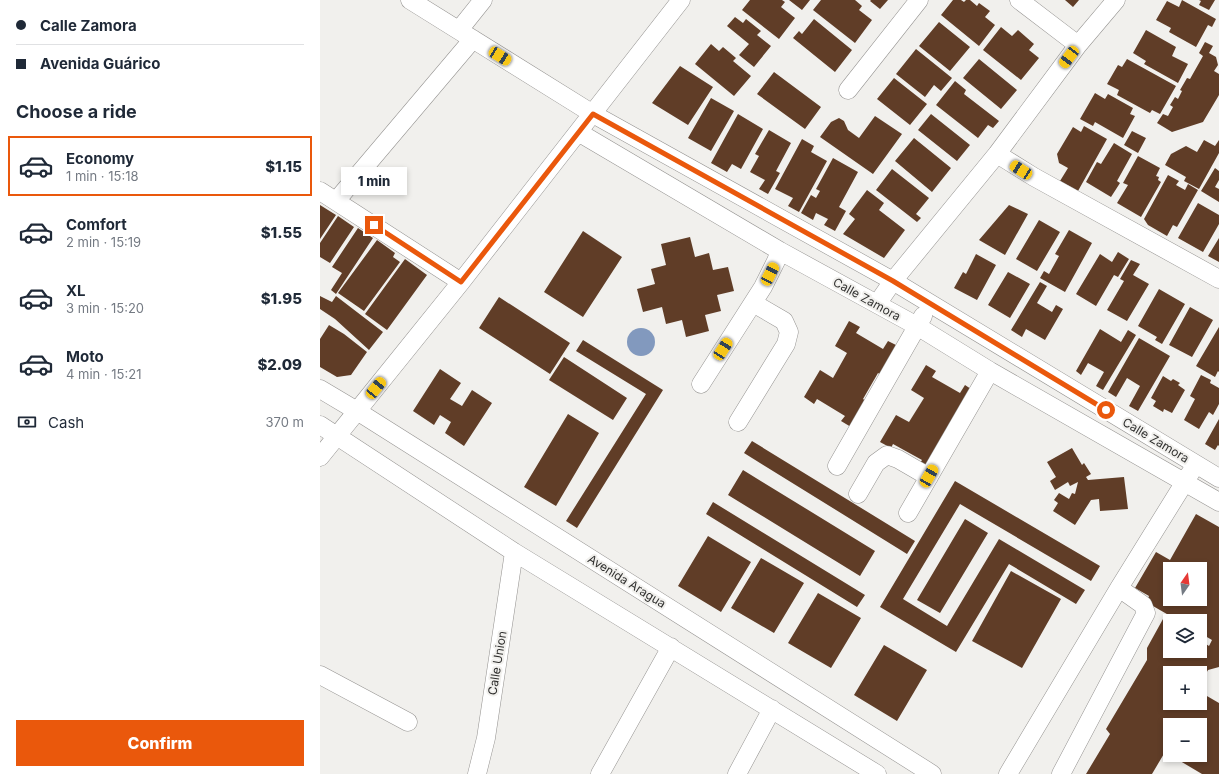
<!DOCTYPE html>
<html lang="en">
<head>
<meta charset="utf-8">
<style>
  :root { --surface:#fff; --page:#f6f6f7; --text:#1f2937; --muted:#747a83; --line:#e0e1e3; --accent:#ea580c }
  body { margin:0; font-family:Inter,sans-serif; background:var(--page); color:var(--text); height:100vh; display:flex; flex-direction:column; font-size:15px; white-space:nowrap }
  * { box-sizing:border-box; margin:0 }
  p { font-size:13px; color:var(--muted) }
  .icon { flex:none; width:22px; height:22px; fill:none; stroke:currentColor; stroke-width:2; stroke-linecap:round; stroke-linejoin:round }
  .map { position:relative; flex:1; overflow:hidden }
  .details { display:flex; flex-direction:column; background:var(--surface); width:320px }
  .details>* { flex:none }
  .banner { display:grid; align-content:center; height:88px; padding:0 16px; background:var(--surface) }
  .needle { width:26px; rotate:14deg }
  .buttons { position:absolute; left:843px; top:562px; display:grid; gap:8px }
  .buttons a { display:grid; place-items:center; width:44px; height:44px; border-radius:0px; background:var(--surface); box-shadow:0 2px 6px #0003; font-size:20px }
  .end { position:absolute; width:18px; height:18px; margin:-9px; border:5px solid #ea580c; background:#fff; box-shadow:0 0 0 2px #fff }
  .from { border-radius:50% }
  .bubble { position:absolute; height:28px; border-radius:0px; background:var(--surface); box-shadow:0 2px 6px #0003; font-size:13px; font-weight:800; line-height:28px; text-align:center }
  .car { position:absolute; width:12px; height:24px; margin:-12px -6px; border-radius:5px; box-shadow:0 0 3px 1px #0007; background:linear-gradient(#f5c518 24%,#345 0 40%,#f5c518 0 76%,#345 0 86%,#f5c518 0) }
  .banner b { display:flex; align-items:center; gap:14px; height:38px; font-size:15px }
  .banner b+b { border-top:1px solid var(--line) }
  .banner i { width:10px; height:10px; background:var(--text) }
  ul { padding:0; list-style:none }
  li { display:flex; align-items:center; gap:12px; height:60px; margin:0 8px 6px; padding:0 8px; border:2px solid transparent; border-radius:0px }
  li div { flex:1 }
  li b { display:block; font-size:15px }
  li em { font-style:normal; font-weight:800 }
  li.current { border-color:var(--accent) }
  li>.icon { width:36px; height:36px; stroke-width:1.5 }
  h2 { padding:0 16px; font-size:18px; line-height:48px }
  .pay { display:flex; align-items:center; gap:10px; height:44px; padding:0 16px; font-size:15px }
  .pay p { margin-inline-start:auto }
  .action { display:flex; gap:8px; margin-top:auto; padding:8px 16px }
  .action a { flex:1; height:46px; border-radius:0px; background:var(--accent); color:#fff; font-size:16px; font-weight:800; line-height:46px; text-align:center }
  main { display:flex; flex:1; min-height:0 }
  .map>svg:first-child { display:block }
  .water { fill:#8299be }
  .building { fill:#603d27; fill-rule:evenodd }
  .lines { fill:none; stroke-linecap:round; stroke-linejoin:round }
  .minor-casing { stroke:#959391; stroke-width:19 }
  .minor { stroke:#fff; stroke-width:18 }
  .route { stroke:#ea580c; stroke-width:5 }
  .labels { text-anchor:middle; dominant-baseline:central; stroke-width:4; stroke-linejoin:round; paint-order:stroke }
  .street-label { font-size:12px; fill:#2e2e2d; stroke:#f1f0ed }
</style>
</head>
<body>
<main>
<section class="details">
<div class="banner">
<b><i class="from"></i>Calle Zamora</b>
<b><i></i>Avenida Guárico</b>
</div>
<h2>Choose a ride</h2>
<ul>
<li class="current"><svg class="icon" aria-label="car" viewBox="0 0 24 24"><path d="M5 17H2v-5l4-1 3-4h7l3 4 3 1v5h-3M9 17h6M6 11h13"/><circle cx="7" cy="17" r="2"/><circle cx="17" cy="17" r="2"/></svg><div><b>Economy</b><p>1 min · 15:18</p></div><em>$1.15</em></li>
<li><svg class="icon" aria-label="car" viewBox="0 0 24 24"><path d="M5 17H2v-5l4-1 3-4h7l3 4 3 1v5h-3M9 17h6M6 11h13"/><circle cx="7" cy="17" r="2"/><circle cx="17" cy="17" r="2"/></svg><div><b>Comfort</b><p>2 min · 15:19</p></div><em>$1.55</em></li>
<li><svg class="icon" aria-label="car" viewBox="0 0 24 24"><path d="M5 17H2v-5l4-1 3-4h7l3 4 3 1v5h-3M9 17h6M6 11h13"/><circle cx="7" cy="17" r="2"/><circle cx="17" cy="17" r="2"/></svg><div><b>XL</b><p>3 min · 15:20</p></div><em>$1.95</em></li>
<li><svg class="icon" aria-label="car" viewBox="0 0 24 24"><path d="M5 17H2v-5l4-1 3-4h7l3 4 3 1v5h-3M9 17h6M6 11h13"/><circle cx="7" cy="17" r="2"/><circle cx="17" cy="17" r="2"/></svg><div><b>Moto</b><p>4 min · 15:21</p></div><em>$2.09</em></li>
</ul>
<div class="pay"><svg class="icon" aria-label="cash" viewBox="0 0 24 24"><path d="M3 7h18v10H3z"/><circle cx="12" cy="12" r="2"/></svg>Cash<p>370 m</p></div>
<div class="action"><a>Confirm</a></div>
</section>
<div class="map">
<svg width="899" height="774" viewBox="0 0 899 774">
  <rect width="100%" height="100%" fill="#f1f0ed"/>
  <path class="water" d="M307 342a14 14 0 1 1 28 0a14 14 0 1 1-28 0Z"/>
  <path class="building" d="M430,0h32l3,2 -4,5 14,11 -16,21 -37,-29z
    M469,0h21l-8,10z
    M501,0h34l7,6 -3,4 13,10 -17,23 -42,-33z
    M551,0h17l-8,9 -10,-8z
    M633,0h8l3,2 2,-2h4l7,6 2,-3 11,8 -5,6 10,8 -16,21 -38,-31z
    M745,0h14l-6,7z
    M862,0l34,19 -4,8 -4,-2 -12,22 -27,-15 2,-4 -15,-8 11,-19 12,6z
    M879,0h16l-6,10 -10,-5 2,-4z
    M415,17l8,6 3,-4 15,12 -4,4 14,11 -17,21 -15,-12 10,-11 -22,-18z
    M494,19l38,31 -17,22 -42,-34 6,-7 3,3z
    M619,22l31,25 -20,24 -31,-25z
    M681,27l11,9 6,-6 16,14 -5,6 10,8 -18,22 -38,-30z
    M826,30l30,17 -4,9 16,8 -10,19 -34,-19 2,-3 -13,-8z
    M885,42l8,4 -4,7 7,4 2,8 -4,6 5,3v21l-16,27 -31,10 -15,-9 6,-9 5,2 5,-9 -3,-2 5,-8 3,2 4,-8 -2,-1 7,-12 3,1 13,-23 -4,-3z
    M391,44l8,7 4,-4 13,11 -3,3 18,15 -17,20 -39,-32z
    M596,49l36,29 -11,13 -7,-6 -9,12 -29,-23z
    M659,59l38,31 -16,19 -38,-31z
    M807,59l49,27 -16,28 -8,-4 -2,3 -33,-18 2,-5 -12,-6 11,-19 4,2z
    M360,66l33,21 -25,38 -36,-22z
    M454,72l47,35 -16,22 -48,-35z
    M574,78l33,26 -17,21 -33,-26z
    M635,81l11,9 -2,4 35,27 -6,7 -5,-3 -10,13 -42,-33z
    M775,93l10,6 3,-5 25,14 -3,6 5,2 -12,22 -28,-16 -2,4 -13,-7z
    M391,98l23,13 -23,40 -23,-13z
    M418,114l25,15 -22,40 -9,-5 -5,8 -16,-9z
    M611,114l39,31 -13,16 -39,-31z
    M555,116l27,18 -29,40 -53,-37 11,-15 8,-4 5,3 4,9 11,8z
    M764,126l23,13 -29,52 -18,-10 8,-13 -9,-5 -2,-9 16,-27 8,5z
    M449,130l22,13 -15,28 4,2 -12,21 -9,-5 6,-9 -15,-8 9,-16 -4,-2z
    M812,131l14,7 -8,15 -14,-8z
    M594,138l37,30 -19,24 -37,-31z
    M482,139l12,7 -3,6 16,9 -28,51 -11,-6 5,-8 -18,-9z
    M884,140l11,6 4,-6v13l-20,36 -15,-8 2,-4 -21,-12 6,-11 15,-8 11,6z
    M794,143l18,11 -15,27 3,2 -9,14 -25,-15 11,-20 4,2z
    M818,156l22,12 -4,8 3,1 -1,3 3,2 -20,35 -24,-14 11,-18 -5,-2z
    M513,158l25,14 -19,35 7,4 -11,20 -11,-6 4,-6 -12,-6 -3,7 -12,-7 10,-18 5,3 4,-7 -4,-2z
    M895,168l4,3v9l-4,7 4,2v13l-18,-11z
    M572,169l37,29 -13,16 5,4 -4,4 -41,-32z
    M848,175l11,6 -3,4 9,5 3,-6 10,6 -21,37 -4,-2 -6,11 -19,-11 -4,-6z
    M547,190l17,13 -5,7 26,20 -21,28 -41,-24 12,-15 -6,-5z
    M878,203l21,12v9l-16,28 -25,-14z
    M0,205l16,10 -16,24z
    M689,205l19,9 -23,41 -26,-15z
    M18,216l16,11 -24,36 -10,-6v-14z
    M719,220l21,12 -23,39 -21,-12z
    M38,228l15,10 -37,56 -5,-4 11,-17 -10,-6z
    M749,230l23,13 -27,49 -25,-14 4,-7 5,3 10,-18 -4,-2z
    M263,231l39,26 -39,60 -39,-25z
    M370,237l5,20 14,-4 4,17 15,-3 6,24 -17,4 4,16 -16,4 4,16 -23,6 -4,-17 -16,4 -4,-17 -19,5 -6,-23 18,-5 -4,-15 15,-4 -5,-21z
    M899,238v24l-11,-6z
    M57,240l18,13 -2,4 7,5 -36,49 -26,-18z
    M798,252l11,7 -11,18 -4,-2 -18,31 -20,-12 24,-40 12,8z
    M656,254l20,11 -19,35 -23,-12 9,-16 3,2z
    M85,259l22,16 -40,55 -22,-16z
    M811,260l9,4 -7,11 16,9 -22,37 -20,-11 17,-29 -4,-2z
    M688,272l22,12 -20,34 -22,-13z
    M720,282l7,4 -10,17 15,9 4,-7 7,4 -18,31 -19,-11 -4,8 -11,-7z
    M839,289l26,15 -23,40 -7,-4 2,-3 -19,-11z
    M0,296l12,6 4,-6 47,36 -14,18 -34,-31 -15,-10z
    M179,297l71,46 -20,31 -71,-46z
    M870,307l23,13 -21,37 -23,-12z
    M529,321l11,6 -4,6 27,16 5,-8 10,5 -17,29 -3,-2 -15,26 3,2 -15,26 -10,-6 4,-5 -28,-17 -3,5 -10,-7 16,-27 13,8 14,-25 -12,-7z
    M9,325l15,9 23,18 -16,23 -14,2 -17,-10v-28z
    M899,327v45l-1,-1 -3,6 -19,-11z
    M780,329l21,13 7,-12 8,5 -33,55 -7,-4 8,-14 -16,-9 -7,12 -5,-4z
    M819,338l31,18 -32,55 -9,-5 11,-20 -13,-8 -11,19 -8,-5z
    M263,340l80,50 -86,138 -11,-7 80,-127 -70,-43z
    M244,357l63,41 -14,22 -64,-40z
    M606,365l10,6 -4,6 28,16 5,-8 9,6 -47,80 -9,-5 4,-6 -29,-16 -2,4 -11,-6 16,-27 13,7 15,-24 -13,-8z
    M120,369l21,14 -11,16 12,7 10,-16 20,13 -28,43 -19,-13 6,-11 -11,-7 -6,10 -21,-14z
    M881,375l10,5 -1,3 9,5v16l-6,11 -4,-3 -10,17 -15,-9 11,-21 -5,-3z
    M843,376l8,5 2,-2 7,4 -2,2 7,5 -13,23 -8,-4 -1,3 -10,-6 3,-5 -5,-3z
    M248,414l31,19 -43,73 -32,-19z
    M899,419v27l-1,-1 -3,5 -10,-6z
    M432,441l163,100 -8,13 -163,-101z
    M752,448l10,17 2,-2 7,11 -5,3 2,3 36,-3 4,32 -28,2 -1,-12 -8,1 -16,25 -22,-14 5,-8 -4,-3 5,-7 10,6 3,-6 3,1 3,-12 -8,4 -2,-4 -13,8 -5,-9 6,-4 -9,-15z
    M423,470l132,81 -15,25 -132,-81z
    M635,481l145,85 -9,15 -131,-77 -57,95 44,27 52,-87 86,51 -9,14 -67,-40 -53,88 -76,-45z
    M393,502l152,93 -8,12 -151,-93z
    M876,514l23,13v140l-11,3 -8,15v-12h-30v30h30v-11l19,11v71h-17l-32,-19h30v-30h-30v30l-5,-3 -13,22h-66l24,-40 -4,-5 41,-69v-12l16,-29 7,4v28h30v-11l9,6 3,-6 -12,-7v-12h-21l-33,-19 3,-6 -14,-8 21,-36 14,8zM850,569h30v30h-30z
    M645,519l23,14 -48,80 -23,-13z
    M388,536l43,26 -30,50 -43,-26z
    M441,558l43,25 -30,50 -43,-25z
    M691,571l50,28 -39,69 -50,-27z
    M498,593l43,25 -30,50 -43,-25z
    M564,645l43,25 -30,51 -43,-26z"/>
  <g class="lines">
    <g class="minor-casing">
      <path id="minor" d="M90,0l183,114 300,167 326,197
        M699,0l59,45
        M139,30l24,-30
        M528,90l71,-90
        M258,132l202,119 137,75 73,45 229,131
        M677,154l37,23 185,102
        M0,191l141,91
        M16,201l137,-162
        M557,304l16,-23 104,-127 81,-109 38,-45
        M381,384l62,-97 13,-26 4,-10
        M0,389l37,22 575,363
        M418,422l48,-78 3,-12 -5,-11 -31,-18
        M0,425l194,127 363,222
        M0,457l141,-175 220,-282
        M517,466l86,-150
        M538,494l18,-31 11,-8 11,4 31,18
        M588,513l82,-142
        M0,675l88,47
        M157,774l9,-36 28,-186
        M280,774l71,-127
        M417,774l35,-65
        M688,774l111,-186 72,-116
        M741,774l85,-161 -3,-8 -24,-17"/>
    </g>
    <use href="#minor" class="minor"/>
  </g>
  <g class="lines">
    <path class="route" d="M54,225l87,57 132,-168 300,167 213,129"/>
  </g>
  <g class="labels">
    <g class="street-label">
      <text transform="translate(547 299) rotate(29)">Calle Zamora</text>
      <text transform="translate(836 440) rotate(31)">Calle Zamora</text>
      <text transform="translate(307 581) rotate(32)">Avenida Aragua</text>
      <text transform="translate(177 663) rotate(-81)">Calle Union</text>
    </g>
  </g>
</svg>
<div class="buttons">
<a><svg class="needle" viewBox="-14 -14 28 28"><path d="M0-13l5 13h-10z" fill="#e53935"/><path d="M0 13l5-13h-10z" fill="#747a83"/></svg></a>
<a><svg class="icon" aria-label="layers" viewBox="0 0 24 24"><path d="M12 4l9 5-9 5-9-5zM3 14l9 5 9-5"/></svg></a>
<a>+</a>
<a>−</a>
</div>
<i class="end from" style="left:786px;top:410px"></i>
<i class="end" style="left:54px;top:225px"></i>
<div class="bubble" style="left:21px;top:167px;width:66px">1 min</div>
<i class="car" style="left:180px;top:56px;rotate:122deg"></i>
<i class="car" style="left:749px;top:57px;rotate:217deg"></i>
<i class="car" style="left:701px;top:170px;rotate:303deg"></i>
<i class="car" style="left:450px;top:274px;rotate:27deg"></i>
<i class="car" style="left:403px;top:349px;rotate:33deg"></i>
<i class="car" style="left:56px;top:388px;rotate:39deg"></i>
<i class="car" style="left:609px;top:476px;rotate:30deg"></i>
</div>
</main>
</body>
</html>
